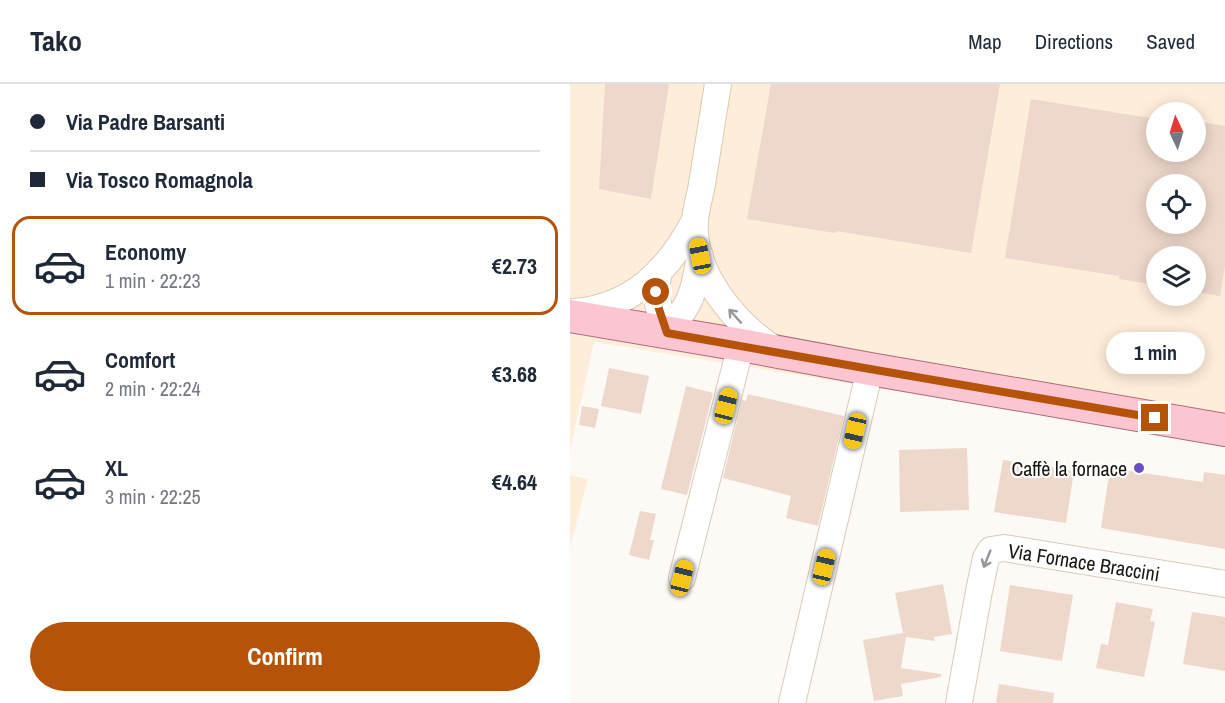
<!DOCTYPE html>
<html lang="en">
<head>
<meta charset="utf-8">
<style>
  :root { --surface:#fff; --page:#f2f2f3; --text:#1f2937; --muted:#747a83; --line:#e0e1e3; --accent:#b45309 }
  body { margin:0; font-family:"Archivo Narrow",sans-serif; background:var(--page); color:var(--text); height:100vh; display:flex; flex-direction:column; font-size:22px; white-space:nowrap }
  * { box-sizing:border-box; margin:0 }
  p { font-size:20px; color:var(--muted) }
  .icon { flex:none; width:33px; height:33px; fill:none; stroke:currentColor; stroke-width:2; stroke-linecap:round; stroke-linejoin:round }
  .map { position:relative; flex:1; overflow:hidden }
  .drawer { display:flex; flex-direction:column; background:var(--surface); width:570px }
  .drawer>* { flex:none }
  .top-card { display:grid; align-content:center; height:132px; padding:0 30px; background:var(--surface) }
  .needle { width:39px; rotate:356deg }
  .tools { position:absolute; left:576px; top:18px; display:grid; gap:12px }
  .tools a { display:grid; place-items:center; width:60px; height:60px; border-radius:50%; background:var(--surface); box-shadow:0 3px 15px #0003; font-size:30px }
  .end { position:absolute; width:27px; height:27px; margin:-14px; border:8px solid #b45309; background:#fff; box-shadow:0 0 0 3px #fff }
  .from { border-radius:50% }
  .bubble { position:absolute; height:42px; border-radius:21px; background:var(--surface); box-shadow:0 3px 15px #0003; font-size:20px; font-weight:800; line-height:42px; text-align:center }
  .car { position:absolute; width:18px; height:36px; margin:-18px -9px; border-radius:8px; box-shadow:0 0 4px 2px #0007; background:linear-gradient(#f5c518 24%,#345 0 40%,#f5c518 0 76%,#345 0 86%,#f5c518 0) }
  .top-card b { display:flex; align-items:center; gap:21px; height:57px; font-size:22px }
  .top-card b+b { border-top:2px solid var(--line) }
  .top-card i { width:15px; height:15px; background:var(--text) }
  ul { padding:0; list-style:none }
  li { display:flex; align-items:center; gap:18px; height:99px; margin:0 12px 9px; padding:0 18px; border:3px solid transparent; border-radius:18px }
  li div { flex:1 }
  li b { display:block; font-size:22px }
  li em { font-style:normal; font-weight:800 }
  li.selected { border-color:var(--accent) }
  li>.icon { width:54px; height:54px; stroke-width:1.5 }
  .primary-button { display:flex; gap:12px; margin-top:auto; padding:12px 30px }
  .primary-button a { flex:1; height:69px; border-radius:36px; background:var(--accent); color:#fff; font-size:24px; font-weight:800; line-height:69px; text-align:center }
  header { display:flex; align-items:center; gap:36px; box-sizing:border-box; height:84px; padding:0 30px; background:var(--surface); border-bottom:2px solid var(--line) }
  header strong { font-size:28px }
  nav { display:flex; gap:33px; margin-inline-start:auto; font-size:21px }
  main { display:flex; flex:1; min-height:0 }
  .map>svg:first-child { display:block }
  .built { fill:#feedd9; fill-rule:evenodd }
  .building { fill:#eed7cb; fill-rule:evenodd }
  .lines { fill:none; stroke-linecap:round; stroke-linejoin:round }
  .minor-casing { stroke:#d9cab7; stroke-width:28 }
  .major-casing { stroke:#aa6e79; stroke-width:34 }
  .minor { stroke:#fff; stroke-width:26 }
  .major { stroke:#fbc5d1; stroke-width:32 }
  .oneway { stroke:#989593 }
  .route { stroke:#b45309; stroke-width:8 }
  .poi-dot { fill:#684ec7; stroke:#fff; stroke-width:2 }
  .labels { text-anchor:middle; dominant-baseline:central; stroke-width:4.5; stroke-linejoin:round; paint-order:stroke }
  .poi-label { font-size:20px; fill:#1a140e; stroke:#fff; text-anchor:end }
  .street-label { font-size:20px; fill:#1a140e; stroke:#fff }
</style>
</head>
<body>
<header>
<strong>Tako</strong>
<nav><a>Map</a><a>Directions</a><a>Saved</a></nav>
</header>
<main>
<section class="drawer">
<div class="top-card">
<b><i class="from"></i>Via Padre Barsanti</b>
<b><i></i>Via Tosco Romagnola</b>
</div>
<ul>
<li class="selected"><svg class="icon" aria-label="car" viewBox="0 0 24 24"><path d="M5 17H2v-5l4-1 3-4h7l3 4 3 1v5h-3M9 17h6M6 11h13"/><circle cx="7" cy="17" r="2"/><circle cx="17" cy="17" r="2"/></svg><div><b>Economy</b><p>1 min · 22:23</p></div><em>€2.73</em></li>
<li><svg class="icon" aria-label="car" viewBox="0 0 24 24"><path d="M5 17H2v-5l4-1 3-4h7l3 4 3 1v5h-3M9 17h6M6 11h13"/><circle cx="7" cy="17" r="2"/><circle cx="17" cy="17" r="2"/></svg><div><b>Comfort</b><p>2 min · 22:24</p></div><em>€3.68</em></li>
<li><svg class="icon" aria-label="car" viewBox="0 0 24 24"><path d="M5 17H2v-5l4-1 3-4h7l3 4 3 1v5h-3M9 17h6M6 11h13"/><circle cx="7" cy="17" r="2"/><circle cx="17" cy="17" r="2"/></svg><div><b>XL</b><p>3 min · 22:25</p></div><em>€4.64</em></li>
</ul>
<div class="primary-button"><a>Confirm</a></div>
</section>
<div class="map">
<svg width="655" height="619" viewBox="0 0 655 619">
  <rect width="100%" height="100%" fill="#fdfaf6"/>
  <path class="built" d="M0,0h655v360l-631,-102 -24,108zM586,28h40v40h-40zM586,100h40v40h-40zM586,172h40v40h-40z
    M0,391l18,4 -18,68z"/>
  <path class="building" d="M35,0h64l-18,115 -52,-10z
    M201,0h229l-29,169 -135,-22 -1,2 -88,-14z
    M461,15l125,20v33h40v-31l29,5v141l-5,29 -24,-4v-36h-40v29l-37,-6v-3l-114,-18zM586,100h40v40h-40z
    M39,284l40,8 -8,38 -40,-8z
    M116,302l27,7 -26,102 -26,-6z
    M178,310l96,22 -26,110 -32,-8 5,-22 -68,-18 19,-78 4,1z
    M12,322l17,3 -4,19 -16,-3z
    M397,364l2,62 -69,2 -1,-62z
    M433,376l71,11 -8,52 -72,-11z
    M540,384l93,14 1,-10 21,3v74l-124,-21z
    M70,427l16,3 -6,26h4l-5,20 -20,-5z
    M373,500l9,50 -18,3 1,4 -29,-4 -5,31 40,6v3l-40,7 2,12 -29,5 -11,-61 40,-7 -8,-40z
    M440,501l63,10 -11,66 -62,-10z
    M546,518l37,7 -3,12 5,1 -11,55 -48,-9 5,-24 7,1z
    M622,528l33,5v54l-42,-7z
    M429,600l55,9 -1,10h-57z"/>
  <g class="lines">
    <g class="minor-casing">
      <path id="minor" d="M148,0c-5,33 -11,67 -16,100 -2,12 -6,24 -7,36 -4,53 41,105 82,131
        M89,187c-6,24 0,39 8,62
        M3,228c59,-4 96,-42 122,-92
        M97,249c24,-30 27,-39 33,-77
        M112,494l59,-233
        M222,619l78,-334
        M389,619l20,-112 7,-33 5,-8 13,-2 221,36"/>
    </g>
    <g class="major-casing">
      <path id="major" d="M0,232l171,29 129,24 355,61"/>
    </g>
    <use href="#minor" class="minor"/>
    <use href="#major" class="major"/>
  </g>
  <defs><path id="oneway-shaft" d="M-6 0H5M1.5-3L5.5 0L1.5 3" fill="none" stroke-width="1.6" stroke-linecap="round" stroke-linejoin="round" transform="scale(1.5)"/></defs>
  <g class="oneway">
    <use href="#oneway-shaft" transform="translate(165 232) rotate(-132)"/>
    <use href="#oneway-shaft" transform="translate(417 475) rotate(112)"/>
  </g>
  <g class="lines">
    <path class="route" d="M86,208l3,17 8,24 203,36 285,49"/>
  </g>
  <circle class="poi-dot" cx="569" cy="384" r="6"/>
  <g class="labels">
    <g class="poi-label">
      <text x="557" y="384">Caffè la fornace</text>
    </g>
    <g class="street-label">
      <text transform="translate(514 478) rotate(9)">Via Fornace Braccini</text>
    </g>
  </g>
</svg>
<div class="tools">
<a><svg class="needle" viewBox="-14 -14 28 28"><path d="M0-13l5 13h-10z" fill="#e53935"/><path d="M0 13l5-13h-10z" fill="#747a83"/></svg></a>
<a><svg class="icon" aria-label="locate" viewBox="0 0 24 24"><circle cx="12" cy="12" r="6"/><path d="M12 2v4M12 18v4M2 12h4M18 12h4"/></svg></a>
<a><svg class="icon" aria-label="layers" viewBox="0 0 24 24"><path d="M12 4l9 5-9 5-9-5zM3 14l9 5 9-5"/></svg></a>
</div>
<i class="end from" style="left:86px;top:208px"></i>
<i class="end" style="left:585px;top:334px"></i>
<div class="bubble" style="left:536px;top:248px;width:99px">1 min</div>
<i class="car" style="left:130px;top:172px;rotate:349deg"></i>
<i class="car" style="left:156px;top:322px;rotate:14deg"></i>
<i class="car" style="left:285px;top:347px;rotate:193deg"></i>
<i class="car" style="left:254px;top:483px;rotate:13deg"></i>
<i class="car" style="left:112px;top:494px;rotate:14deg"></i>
</div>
</main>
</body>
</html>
